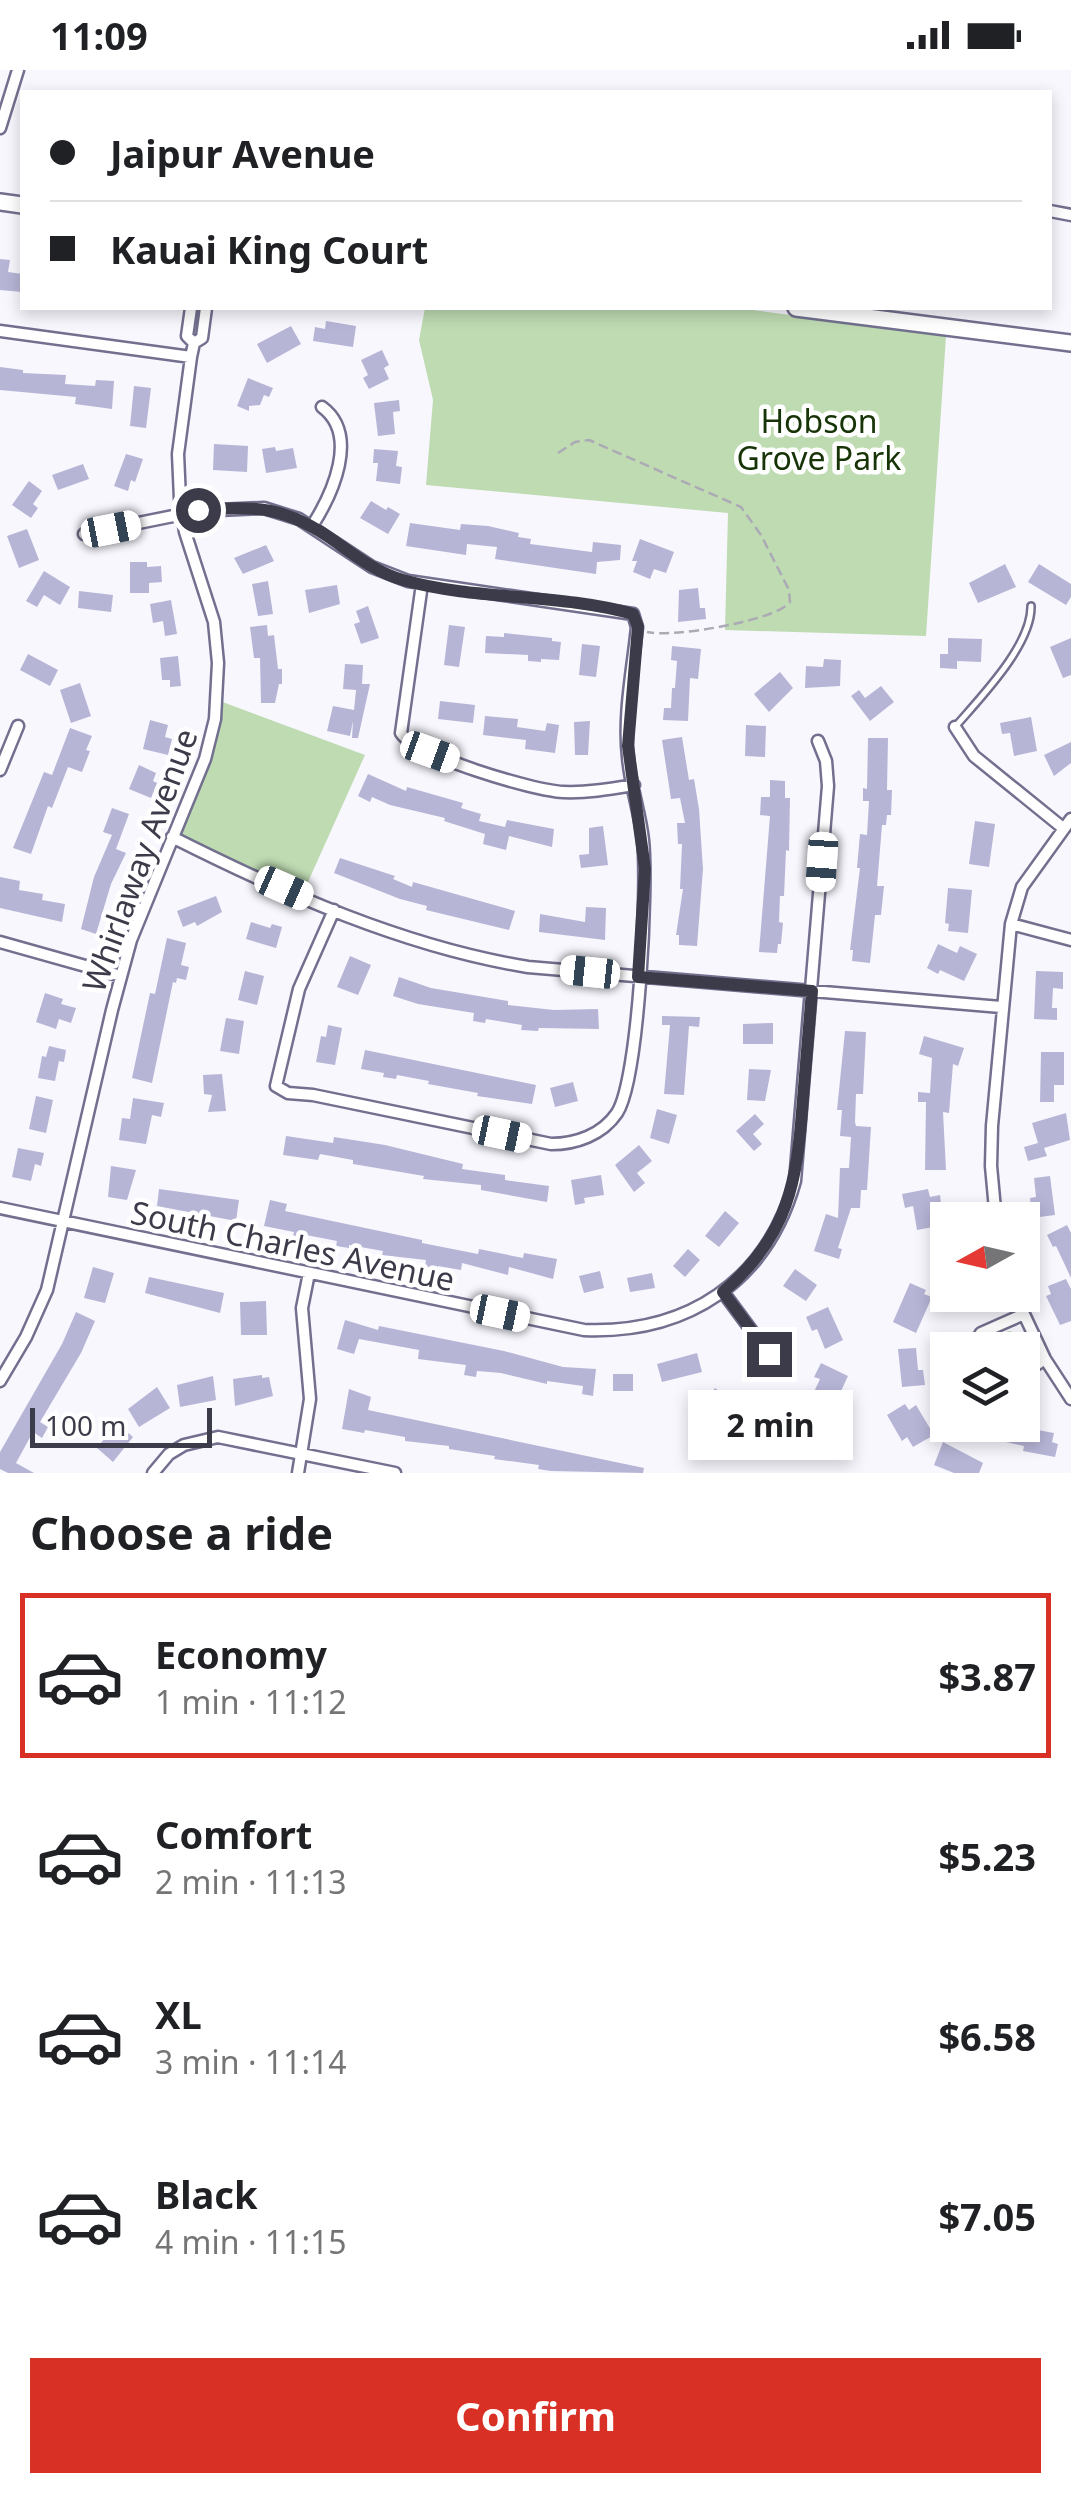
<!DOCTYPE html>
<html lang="en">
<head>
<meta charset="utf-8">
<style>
  :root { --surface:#fff; --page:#f6f6f6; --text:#202124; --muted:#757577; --line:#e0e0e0; --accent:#d93025 }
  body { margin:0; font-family:"Noto Sans",sans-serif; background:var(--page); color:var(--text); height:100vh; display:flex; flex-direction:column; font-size:38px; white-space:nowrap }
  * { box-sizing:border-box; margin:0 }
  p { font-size:32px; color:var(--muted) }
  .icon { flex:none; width:55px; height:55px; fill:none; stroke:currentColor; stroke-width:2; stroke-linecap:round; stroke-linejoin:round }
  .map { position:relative; height:1403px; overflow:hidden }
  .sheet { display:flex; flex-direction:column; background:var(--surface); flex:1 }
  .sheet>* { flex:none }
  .guide { position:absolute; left:20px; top:20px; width:1032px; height:220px; border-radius:0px; box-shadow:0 5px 15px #0003; display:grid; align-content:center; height:220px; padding:0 30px; background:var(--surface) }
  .needle { width:65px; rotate:262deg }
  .fabs { position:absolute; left:930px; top:1132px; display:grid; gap:20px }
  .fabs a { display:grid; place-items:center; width:110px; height:110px; border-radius:0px; background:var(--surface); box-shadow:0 5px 15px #0003; font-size:50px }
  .scale { position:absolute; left:30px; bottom:25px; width:182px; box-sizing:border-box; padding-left:10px; border:5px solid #3c3b49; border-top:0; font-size:28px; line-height:35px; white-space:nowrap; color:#3c3b49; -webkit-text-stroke:8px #fff; paint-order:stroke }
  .end { position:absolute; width:45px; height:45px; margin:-22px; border:12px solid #3c3b49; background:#fff; box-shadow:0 0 0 5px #fff }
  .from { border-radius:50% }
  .bubble { position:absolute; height:70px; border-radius:0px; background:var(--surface); box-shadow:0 5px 15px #0003; font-size:32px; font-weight:700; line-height:70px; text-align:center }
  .car { position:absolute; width:30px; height:60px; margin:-30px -15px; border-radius:12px; box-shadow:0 0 8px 2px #0007; background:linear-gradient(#fff 24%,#345 0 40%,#fff 0 76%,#345 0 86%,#fff 0) }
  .guide b { display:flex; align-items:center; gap:35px; height:95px; font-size:38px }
  .guide b+b { border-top:2px solid var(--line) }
  .guide i { width:25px; height:25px; background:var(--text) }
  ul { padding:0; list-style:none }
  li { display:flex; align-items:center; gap:30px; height:165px; margin:0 20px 15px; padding:0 10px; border:5px solid transparent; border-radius:0px }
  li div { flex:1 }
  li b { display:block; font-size:38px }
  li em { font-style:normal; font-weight:700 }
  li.active { border-color:var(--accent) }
  li>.icon { width:90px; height:90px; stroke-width:1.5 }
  h2 { padding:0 30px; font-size:45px; line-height:120px }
  .action { display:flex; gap:20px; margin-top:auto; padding:20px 30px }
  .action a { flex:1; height:115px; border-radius:0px; background:var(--accent); color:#fff; font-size:40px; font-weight:700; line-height:115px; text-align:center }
  .status { display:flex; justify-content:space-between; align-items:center; height:70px; padding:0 50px; background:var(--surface); direction:ltr }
  .status svg { height:28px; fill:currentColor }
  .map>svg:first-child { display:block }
  .green { fill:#bedbb2 }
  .building { fill:#b7b5d6 }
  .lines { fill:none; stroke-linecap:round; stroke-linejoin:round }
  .lane-casing { stroke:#72708e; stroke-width:10 }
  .street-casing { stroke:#72708e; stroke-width:15 }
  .secondary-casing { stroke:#72708e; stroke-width:20 }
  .path { stroke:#acabb5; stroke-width:2.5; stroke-dasharray:10 5; stroke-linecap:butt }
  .lane { stroke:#fff; stroke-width:5 }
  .street { stroke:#fff; stroke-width:10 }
  .secondary { stroke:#fff; stroke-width:15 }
  .route { stroke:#3c3b49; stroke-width:12 }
  .labels { text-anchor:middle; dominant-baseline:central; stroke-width:9; stroke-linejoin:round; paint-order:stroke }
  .park-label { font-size:32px; fill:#173407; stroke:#fff }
  .street-label { font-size:32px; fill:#3c3b49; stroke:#fff }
</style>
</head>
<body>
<div class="status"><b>11:09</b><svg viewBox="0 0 49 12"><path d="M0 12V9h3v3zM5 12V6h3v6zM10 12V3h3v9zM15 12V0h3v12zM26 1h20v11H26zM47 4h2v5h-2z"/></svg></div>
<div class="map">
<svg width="1071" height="1403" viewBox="0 0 1071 1403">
  <rect width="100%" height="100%" fill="#f8f7fe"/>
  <path class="green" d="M425,238h313l208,28 -20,300 -201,-6 3,-117 -302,-28 7,-85 -14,-60z
    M220,631l145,54 -62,138 -128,-57z
    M1009,1261c17,3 28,23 14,35l-1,-16h-44l5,-9z"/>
  <path class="building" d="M0,189l10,1 -2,12 14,2v18l-22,-2z
    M326,251l30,5 -3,21 -40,-6 2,-14 10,2z
    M291,256l10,18 -34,19 -10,-19z
    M382,280l7,15 -5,3 5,11 -20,10 -6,-11 5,-3 -7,-15z
    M0,297l23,3v3l43,2 -1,9 30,2 1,-6 18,1 -2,28 -37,-5 1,-7 -76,-7z
    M248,308l25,10 -4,9 -5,-2 -4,10 -11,1v5l-12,-5z
    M134,316l17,2 -5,40 -16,-2z
    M399,330l1,11 -7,1 2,22 -17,2 -4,-33z
    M214,374l34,2 -1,26 -34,-2z
    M275,377l1,4 17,-3 4,20 -31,5 -4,-24z
    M374,379l24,2 -2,15 6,1 -2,17 -24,-3 2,-18h-5z
    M126,384l17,5 -8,23 -4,-2 -3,11 -14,-5z
    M83,394l6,15 -31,11 -6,-15z
    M29,411l13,10 -9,13 5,4 -7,10 -19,-13z
    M371,431l15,9 2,-3 12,7 -12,20 -28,-16z
    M410,453l50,7 1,-6 27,2 31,7 -1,4 13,2 -1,5 62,8 1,-10 28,3 -1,15 -23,2 -1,12 -101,-15 2,-12 -30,-3 -1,11 -60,-9z
    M27,459l12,31 -20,8 -12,-32z
    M640,469l34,13 -8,21 -12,-4 -4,10 -17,-7 4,-11h-5z
    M266,475l8,16 -31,13 -9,-16z
    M130,492h17v5l14,-1 1,16 -13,1v10h-19z
    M1005,494l11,23 -38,16 -9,-20z
    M1039,494l32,20v13l-5,8 -38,-23z
    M44,501l26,16 -10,18 -16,-10 -7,12 -11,-6z
    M268,511l5,33 -15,2 -6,-32z
    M337,515l3,19 -31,9 -4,-23z
    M698,518l2,20h5l1,11 -28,3 1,-32z
    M79,521l34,4 -2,17 -33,-4z
    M171,530l6,34 -12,2 -2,-15 -10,2 -3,-19z
    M368,536l11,32 -18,6 -7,-20 6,-2 -4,-11z
    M267,555l1,11 6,-1 4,34h4v15h-3l-4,19h-14l-1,-45h-6l-4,-31z
    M449,555l16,2 -6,40 -15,-2z
    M504,563l48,5v3l9,1 -2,18 -18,-1v3l-13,-1v-6l-43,-2 1,-17 18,1z
    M948,568l34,1 -1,23 -24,-1v8l-17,-1v-14h8z
    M1071,568v37l-8,3 -13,-31z
    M582,574l18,2 -4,31 -17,-2z
    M672,576l29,3 -3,30 -8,-1 -2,43 -25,-1 1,-12h7l1,-20h3l2,-27 -6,-1z
    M28,584l30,16 -8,16 -30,-16z
    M178,586l3,30 -11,1v-7h-8l-2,-22z
    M824,589l17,1 -1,26 -35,2 1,-22 17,1z
    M345,594l18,1 -1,19h8l-12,54h-6l1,-17 -3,15 -23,-5 6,-25 21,4 2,-20 -13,-1z
    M780,602l13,16 -24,24 -15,-18z
    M80,613l11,33 -20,7 -11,-33z
    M881,616l13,16 -24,19 -19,-25 8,-6 6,8z
    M440,631l35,4 -2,18 -35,-4z
    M485,646l33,3 -1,8 28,4 2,-8 12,2 -4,28 -30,-4 1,-9 -43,-5z
    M1031,647l6,34 -23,5 -4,-23 -8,1 -2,-11z
    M150,650l18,5 -3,12 7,2 -4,16 -25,-6z
    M590,651l-2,34h-13l-1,-33z
    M746,655l20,1 -1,31 -20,-1z
    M70,658l22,8 -6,14 4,1 -8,21 -14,-5 -16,41 -4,-2 -17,48 -18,-6 31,-76 8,3z
    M682,667l7,43 5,-1 5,30 4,60 -6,77 -18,-1v-10h-3l7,-46h-3l2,-45h-4l-1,-21h8l-5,-25 -9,1 -9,-59z
    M868,668h20l-1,52h5l-1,25h-4l-1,10h-4l-5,61h7l-3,29h-6l-5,48 -18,-2 1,-11h-3l10,-82h-3l3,-34 7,1 2,-34h-6v-13l4,1z
    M1071,672v21l-17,13 -10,-21z
    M139,695l17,8 -3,8 4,2 -6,15 -22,-9z
    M368,704l38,17 1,-4 56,16 -2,5 20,6 -2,7 26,6 2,-7 47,9 -2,18 -43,-11 -3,14 -23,-6 2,-10 -41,-13 1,-3 -55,-13 -18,-8 -2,5 -12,-6z
    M770,710l15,1v17h5l-1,53 -3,-1 -2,46h-4l-1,26 4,1 -2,21h-3l-1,9 -18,-1 11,-136 -10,-1 1,-18h9z
    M112,738l17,6 -13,35 10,4 -15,31 -15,50 -15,-5 13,-52 18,-42 -9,-3z
    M975,751l20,3 -6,43 -20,-3z
    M603,756l5,39 -27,3 -2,-13 10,-1v-26z
    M340,788l55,18 -2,3 19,8 1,-5 102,29 -6,19 -83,-20 1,-4 -27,-7 -66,-26z
    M0,807l20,4 -1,9 24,4 -1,6 23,4 -3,18 -62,-14z
    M948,818l24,2 -4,43 -20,-2 1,-7 -4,-1z
    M216,826l6,16 -25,14 -2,-4 -12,5 -6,-16z
    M586,837l20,1 -1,32 -66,-8 1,-18 45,8z
    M251,852l19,6 2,-4 10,3 -6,21 -30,-9z
    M167,868l19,5 -5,22 8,2 -3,13 -9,-2 -1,5 -3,-1 -21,101 -20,-5 18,-85 5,1z
    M938,874l19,9 3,-7 17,8 -13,27 -24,-11 -2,4 -11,-6z
    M350,886l21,9 -13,30 -21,-8z
    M245,901l19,5 -7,29 -19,-5z
    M1036,901l27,1v17l-10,-1 -1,20h5v12l-23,-1z
    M399,907l32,11 77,13v4l46,5 44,-1 1,20 -60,-1 -1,3 -17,-1 1,-5 -36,-6 -1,4 -12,-2 1,-8 -56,-9 -25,-8z
    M45,923l18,6 -2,5 15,4 -5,15 -12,-4 -3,10 -20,-7z
    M662,946l38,1 -1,10 -10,-1 -5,69 -20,-1 6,-69h-8z
    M226,948l18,3 -5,33 -19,-3z
    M773,953v21h-30v-20z
    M328,955l14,3 -7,37 -19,-3 5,-26 5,1z
    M845,961l21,1 -3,62h-7l-1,28 1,4 15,1 -4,63h-6l-1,18h-9l-13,40 4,1 -3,10 -25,-8 12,-37 12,4 2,-50h9l2,-31 -11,-1 2,-26h-5z
    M924,966l40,12 -6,18 -5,-2 -4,49 -6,-1 3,58h-21l1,-68h-8v-10l12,1 2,-35 -13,-4z
    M49,976l17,4 -2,12 -5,-1 -4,20 -17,-3 4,-22 4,1z
    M365,980l171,35 -4,19 -55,-8 1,-3 -50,-9 1,-3 -32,-6 -1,4 -13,-2 1,-4 -23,-4z
    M1041,982h23v33h-10v17h-14z
    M749,999l22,1 -6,31 -18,-1z
    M222,1004l4,37 -18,1 4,-17 -8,-1 -1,-19z
    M573,1012l5,19 -23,6 -5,-19z
    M36,1026l17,4 -7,33 -17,-4z
    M133,1028l31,5 -3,14 -9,-2 -6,29 -27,-4 3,-22 8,1z
    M657,1039l20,6 -8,29 -19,-6z
    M1066,1043l4,27 -26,8 3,8 -19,5 -4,-14 14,-4 -6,-20z
    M755,1044l9,10 -11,10 9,10 -8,7 -18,-20z
    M286,1066l47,7 1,-6 51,8 78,19 -1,5 43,6v5l44,6 -2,16 -66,-12v-5l-58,-6 1,-3 -71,-12v-4l-33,-6 -2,6 -35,-5z
    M639,1075l13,16 -15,12 8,10 -11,9 -19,-27z
    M18,1078l26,5 -3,13 -6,-2 -4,17 -19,-4z
    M111,1096l25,4 -9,30 -19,-3z
    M601,1105l3,20 -20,3 1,5 -10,2 -4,-25z
    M1050,1106l5,39 -23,3 -2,-20 6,-1 -2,-19z
    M159,1119l80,11 -3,21 -79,-15z
    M928,1119l2,8 10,-2 1,8 5,-1 3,17 -17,3 1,5 -16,3 -4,-24 -8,2 -3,-14z
    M270,1130l17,4 -2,7 137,29v3l56,11 1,-5 44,9 1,-5 33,6 -4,20 -44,-12 -1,8 -46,-12 -1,7 -23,-4v3l-13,-2 1,-7 -44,-5 1,-4 -34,-6v3l-13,-2 1,-5 -31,-6v3l-13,-2 1,-4 -30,-6z
    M725,1141l14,12 -20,24 -14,-11z
    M1067,1155l4,8v45l-15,-32 -3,1 -6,-12z
    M688,1179l12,11 -15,17 -12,-11z
    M93,1197l21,6 -9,30 -21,-5z
    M795,1199l22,16 -11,16 -23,-15z
    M600,1201l4,17 -20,5 -5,-17z
    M652,1203l3,15 -25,4 -3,-14z
    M149,1207l75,16 -4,20 -75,-20z
    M1066,1209l5,10v32l-11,4 -14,-29 5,-2 -3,-8z
    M910,1213l16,7 -2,4 8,3 -16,36 -23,-11z
    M266,1231l1,34h-26l-1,-33z
    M828,1237l15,33 -18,9 -8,-20 -5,2 -6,-14z
    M76,1242l19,9 -14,32 -41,69 8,5 -6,11 -9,-6 -17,31 18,10h-26l-8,-4v-17l62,-108z
    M345,1250l33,10 1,-4 125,25 59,16 33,2 -3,27 -11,-2 1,-8 -36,-5v3l-46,-11 -24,-2 -1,6 -12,-2 2,-10 -48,-6 1,-9 -60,-11 -5,15 -17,-5z
    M916,1278l2,22h5l2,15 -23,2 -4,-38z
    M697,1283l5,19 -40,10 -5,-18z
    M821,1293l27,13 -13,28 -22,-10 7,-15 -6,-2z
    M613,1304h20v17h-20z
    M262,1305v3l7,-1 4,19 -38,10 -2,-27z
    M213,1306l3,24 -36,7 -3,-22z
    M157,1317l13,21 -31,19 -11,-18z
    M715,1318l28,22 -8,10 -4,-4 -3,4 -7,-6 -5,6 -11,-9 4,-5 -5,-4z
    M349,1319l22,8 -3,13 276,58 -1,5 -92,-2 -13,-2 1,-4 -45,-6 1,-3 -46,-7v-3l-44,-5v-4l-40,-7 -1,3 -22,-4z
    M905,1334l4,6 7,-5 18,30 -21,12 -6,-10 -5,4 -15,-26z
    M800,1335l11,28 -27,11 -9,-20 15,-6 -4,-7z
    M117,1353l16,14 -20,25 -16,-14z
    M1010,1355l44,8 -2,9 6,2 -3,13 -32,-6 1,-5 -18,-4z
    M943,1372l40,21 -4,10h-25l-20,-8z"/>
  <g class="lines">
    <g class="lane-casing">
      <path id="lane" d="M955,657c25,-29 77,-82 76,-121"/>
    </g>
    <g class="street-casing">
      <path id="street" d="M0,58l18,-58
        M1050,141l21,4
        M191,238l-4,28 7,7
        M0,261l191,26
        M312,456c20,-31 48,-91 10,-119
        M84,464l114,-23 66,-3 35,11 73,48 36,14 225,33 4,13c-4,41 -14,88 -9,130 2,28 12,55 15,83 5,45 -4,239 -26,273 -15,22 -41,31 -66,31l-238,-49 -25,-2 -12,-7 23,-97 35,-79
        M422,514l-21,149c13,22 133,58 162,59 24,1 47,-3 71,-7
        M955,657l19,29 89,72
        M0,700l18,-44
        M172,767c111,56 233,110 356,130l473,40
        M1011,854l60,16
        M0,872l121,34
        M0,1138l584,122c103,4 183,-48 211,-149l33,-395 -2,-25 -8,-20
        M996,1150l-5,-54 1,-40 19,-202 11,-37 49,-68
        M723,1222l46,62
        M1015,1225l30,64 26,40
        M970,1280l11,-17 41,-18
        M1022,1304l23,-15
        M0,1311l26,-44 21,-47 65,-280 19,-70 74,-181 10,-40 3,-56 -4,-41 -29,-90 -5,-33 -2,-45 13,-97 3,-14 8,-5 4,-30
        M153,1403l16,-19 15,-9 34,-8 177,36
        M298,1403l12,-74 -8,-91 7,-35"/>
    </g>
    <g class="secondary-casing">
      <path id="secondary" d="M0,132l22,3
        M796,238l275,35"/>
    </g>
    <path class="path" d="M558,383l17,-11 14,-2 152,67 20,28 28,55 1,12c-14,19 -119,36 -143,30"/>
    <use href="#lane" class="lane"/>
    <use href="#street" class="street"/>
    <use href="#secondary" class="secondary"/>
  </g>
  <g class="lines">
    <path class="route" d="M198,440c58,-5 90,-3 138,32 21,15 42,31 67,38 74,21 156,13 230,34l5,13 -10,119 17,123 -7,108 174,14c-3,36 -6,72 -9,108 -6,83 -14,136 -80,193l46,62"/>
  </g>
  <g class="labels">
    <g class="park-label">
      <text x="819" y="350">Hobson<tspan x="819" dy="37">Grove Park</tspan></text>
    </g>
    <g class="street-label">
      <text transform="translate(139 790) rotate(-70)">Whirlaway Avenue</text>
      <text transform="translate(293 1175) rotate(12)">South Charles Avenue</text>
    </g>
  </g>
</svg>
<div class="fabs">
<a><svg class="needle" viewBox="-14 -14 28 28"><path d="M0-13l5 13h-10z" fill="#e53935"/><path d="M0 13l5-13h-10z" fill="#757577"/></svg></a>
<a><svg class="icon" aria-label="layers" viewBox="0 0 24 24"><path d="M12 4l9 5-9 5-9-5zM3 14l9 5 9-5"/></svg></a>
</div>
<div class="scale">100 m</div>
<i class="end from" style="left:198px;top:440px"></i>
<i class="end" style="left:769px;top:1284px"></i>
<div class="bubble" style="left:688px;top:1320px;width:165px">2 min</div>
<i class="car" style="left:111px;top:459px;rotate:79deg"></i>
<i class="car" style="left:430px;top:682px;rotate:110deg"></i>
<i class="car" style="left:822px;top:792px;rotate:184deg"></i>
<i class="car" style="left:284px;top:818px;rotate:114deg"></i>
<i class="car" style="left:590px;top:902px;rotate:276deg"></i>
<i class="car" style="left:502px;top:1064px;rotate:102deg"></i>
<i class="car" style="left:500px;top:1243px;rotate:102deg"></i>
<div class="guide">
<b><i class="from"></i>Jaipur Avenue</b>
<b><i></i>Kauai King Court</b>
</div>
</div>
<section class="sheet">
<h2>Choose a ride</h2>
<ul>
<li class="active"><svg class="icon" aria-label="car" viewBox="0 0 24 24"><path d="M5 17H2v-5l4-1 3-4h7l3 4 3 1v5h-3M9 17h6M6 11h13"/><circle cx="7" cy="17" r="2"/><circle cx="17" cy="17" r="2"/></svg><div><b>Economy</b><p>1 min · 11:12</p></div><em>$3.87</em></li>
<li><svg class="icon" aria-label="car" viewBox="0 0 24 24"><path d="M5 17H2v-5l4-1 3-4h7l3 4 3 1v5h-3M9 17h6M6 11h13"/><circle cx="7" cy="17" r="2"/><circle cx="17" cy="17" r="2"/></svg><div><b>Comfort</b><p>2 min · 11:13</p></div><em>$5.23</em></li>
<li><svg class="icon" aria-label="car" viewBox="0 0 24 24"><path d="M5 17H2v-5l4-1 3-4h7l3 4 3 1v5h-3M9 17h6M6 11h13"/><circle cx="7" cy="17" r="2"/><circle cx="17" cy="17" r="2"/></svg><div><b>XL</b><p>3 min · 11:14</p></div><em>$6.58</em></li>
<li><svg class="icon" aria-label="car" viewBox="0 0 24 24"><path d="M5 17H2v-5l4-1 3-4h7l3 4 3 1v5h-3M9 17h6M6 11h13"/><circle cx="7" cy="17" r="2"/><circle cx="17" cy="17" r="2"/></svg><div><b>Black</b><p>4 min · 11:15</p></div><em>$7.05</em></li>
</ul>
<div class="action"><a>Confirm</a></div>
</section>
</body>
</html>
